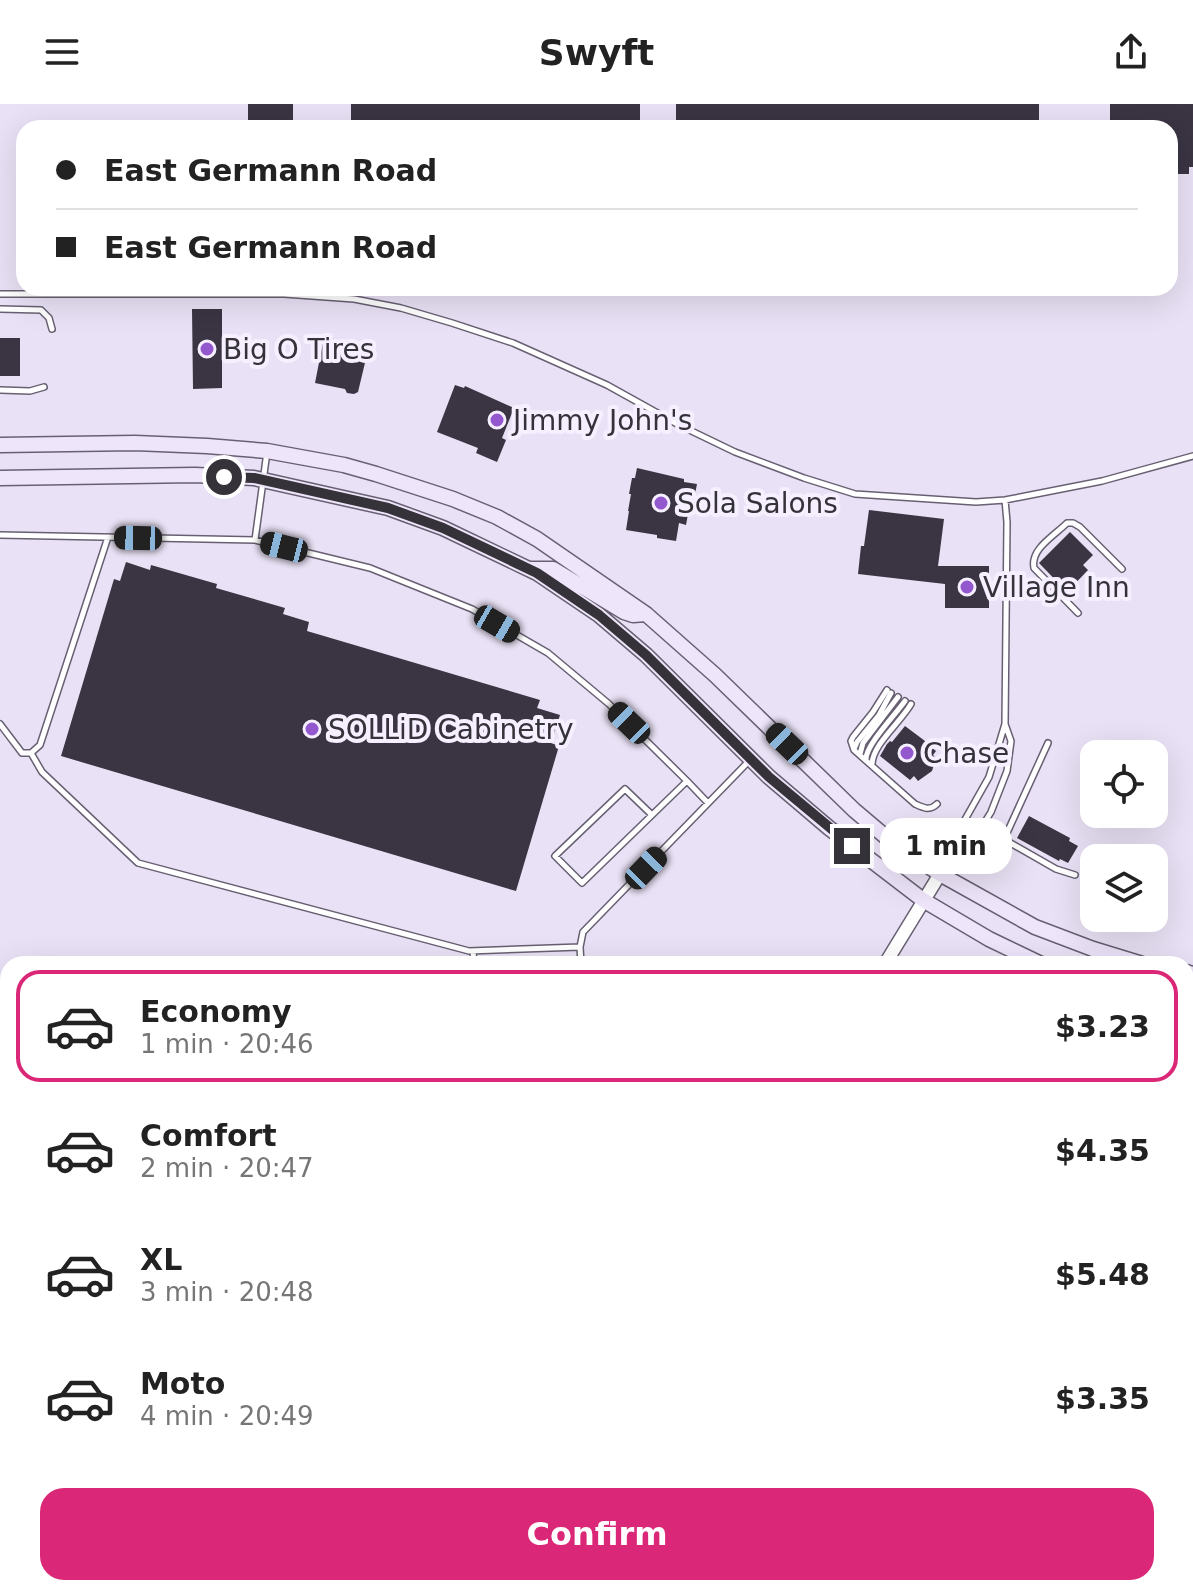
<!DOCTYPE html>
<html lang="en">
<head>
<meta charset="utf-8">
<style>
  :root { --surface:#fff; --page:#f6f6f6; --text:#222; --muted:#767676; --line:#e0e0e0; --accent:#db2777 }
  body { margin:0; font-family:"DejaVu Sans",sans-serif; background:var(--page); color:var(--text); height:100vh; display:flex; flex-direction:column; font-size:30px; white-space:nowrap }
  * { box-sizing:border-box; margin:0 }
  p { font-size:26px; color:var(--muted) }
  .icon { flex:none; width:44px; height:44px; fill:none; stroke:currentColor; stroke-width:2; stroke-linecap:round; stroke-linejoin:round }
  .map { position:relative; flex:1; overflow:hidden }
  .sheet { position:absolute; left:0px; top:852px; width:1194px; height:640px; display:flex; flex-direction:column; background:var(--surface); border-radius:24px 24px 0 0; box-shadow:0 8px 32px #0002 }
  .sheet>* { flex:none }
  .banner { position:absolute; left:16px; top:16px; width:1162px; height:176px; border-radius:24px; box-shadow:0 8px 32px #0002; display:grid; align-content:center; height:176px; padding:0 40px; background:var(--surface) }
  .controls { position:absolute; left:1080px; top:636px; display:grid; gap:16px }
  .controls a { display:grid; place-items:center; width:88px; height:88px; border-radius:16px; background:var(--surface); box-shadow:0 8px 32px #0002; font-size:40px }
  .end { position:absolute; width:36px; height:36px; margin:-18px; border:10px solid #35323a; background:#fff; box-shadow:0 0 0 4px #fff }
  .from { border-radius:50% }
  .bubble { position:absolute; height:56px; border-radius:24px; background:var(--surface); box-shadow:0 8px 32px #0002; font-size:26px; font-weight:700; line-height:56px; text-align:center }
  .car { position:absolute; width:24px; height:48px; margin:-24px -12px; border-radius:10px; box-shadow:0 0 6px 2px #0007; background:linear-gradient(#222 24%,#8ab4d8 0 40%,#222 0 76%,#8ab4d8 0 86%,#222 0) }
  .banner b { display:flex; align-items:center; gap:28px; height:76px; font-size:30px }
  .banner b+b { border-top:2px solid var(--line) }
  .banner i { width:20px; height:20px; background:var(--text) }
  ul { padding:14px 0 0; list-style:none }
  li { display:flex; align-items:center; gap:24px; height:112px; margin:0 16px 12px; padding:0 24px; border:4px solid transparent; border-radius:24px }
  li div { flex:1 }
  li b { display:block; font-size:30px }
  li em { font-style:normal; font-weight:700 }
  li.on { border-color:var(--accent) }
  li>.icon { width:72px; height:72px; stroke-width:1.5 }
  .action { display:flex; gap:16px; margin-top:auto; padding:16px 40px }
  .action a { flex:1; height:92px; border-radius:24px; background:var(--accent); color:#fff; font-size:32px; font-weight:700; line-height:92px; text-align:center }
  header { display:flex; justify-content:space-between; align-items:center; height:104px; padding:0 40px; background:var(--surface); font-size:36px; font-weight:700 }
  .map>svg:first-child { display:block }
  .green { fill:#dabefd }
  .building { fill:#3a3443 }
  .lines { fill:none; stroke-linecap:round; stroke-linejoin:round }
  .service-casing { stroke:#686072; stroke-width:8 }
  .tertiary-casing { stroke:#686072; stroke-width:15 }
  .secondary-casing { stroke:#686072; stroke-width:17 }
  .service { stroke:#fff; stroke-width:5 }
  .tertiary { stroke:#fff; stroke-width:12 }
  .secondary { stroke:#eee5fa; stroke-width:14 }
  .route { stroke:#35323a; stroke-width:10 }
  .poi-dot { fill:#9357ce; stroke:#f5efff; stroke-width:3 }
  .labels { text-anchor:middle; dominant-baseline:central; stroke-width:8; stroke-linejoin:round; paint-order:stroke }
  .poi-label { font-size:28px; fill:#35323a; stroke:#f5efff; text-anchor:start }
</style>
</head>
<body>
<header><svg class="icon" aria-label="menu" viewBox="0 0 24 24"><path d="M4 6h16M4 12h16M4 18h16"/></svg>Swyft<svg class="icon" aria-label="share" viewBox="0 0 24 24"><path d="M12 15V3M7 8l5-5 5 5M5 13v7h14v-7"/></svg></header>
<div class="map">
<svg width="1193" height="1492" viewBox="0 0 1193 1492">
  <rect width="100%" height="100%" fill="#e9e1f5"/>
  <path class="green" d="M852,1484h107v6h-107z"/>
  <path class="building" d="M248,0h45v19h-45z
    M351,0h289v24h-289z
    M676,0h363v24h-363z
    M1110,0h83v63h-4v7h-19v-46h-60z
    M192,205h30v79l-29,1z
    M324,233l45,9 -11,46 -4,2 -7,-1 -2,-4 -30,-6z
    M0,234h20v38h-20z
    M455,281l9,3 1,-2 49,22 -12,30 4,2 -9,22 -21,-9 2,-5 -41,-16z
    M637,364l47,11v3l13,2 -6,31 -3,-1 -2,11 -7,-2 -3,18 -19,-3v-3l-31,-5 3,-19h-1l3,-17h-2l3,-16h3z
    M869,406l75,9 -6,47h51v42h-44v-24l-87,-10 3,-28h3z
    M1070,428l23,23 -10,10 5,5 -21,22 -28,-29z
    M126,458l24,8 1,-5 66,19 -1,4 69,20 -2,6 26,8 -2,9 233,69 -3,8 23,7 -9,28 8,3 -43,145 -455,-135 53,-177 6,2z
    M905,622l28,21 -1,1 4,3 -3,4 3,3 -4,13 -14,10 -4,-5 -4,4 -30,-24 7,-12 3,-3 2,1z
    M1029,712l41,22 -1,3 9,5 -10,17 -8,-4 -1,2 -42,-23z"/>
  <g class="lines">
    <g class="service-casing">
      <path id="service" d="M0,190h284l70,5 47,9 51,15 61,20 94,42 72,40 56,27 69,26 51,16 121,8 29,-2 97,-19 91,-25
        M0,205l41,1 8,8 3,11
        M0,286l30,1 14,-4
        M0,431l255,5 12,-88
        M255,436l115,28 102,41 76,44 61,51 78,77 -105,102 -27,-27 70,-67 27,26
        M1078,509l-44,-45c-4,-19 20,-32 33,-45h6l7,4 42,42
        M887,586l-14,22 -20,25 -2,4 3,9 61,54c9,4 15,7 22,0
        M0,620l22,29h9l9,-8 68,-208
        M1048,639l-42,92 1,6 49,28 19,6
        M854,645l3,-7 22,-27 12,-22
        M31,649l11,19 96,91 331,88 111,-4
        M860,650l3,-11 35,-46
        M866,655c0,-14 29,-44 39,-58
        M872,660c1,-20 28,-41 39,-60
        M687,677l21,22
        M944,768l17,-11 30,-49 16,-41 4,-30 -6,-17
        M940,769l5,-18 44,-78 16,-53 2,-202 -2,-22
        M473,847l1,13
        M581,860l-1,-17 3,-15 167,-172
        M0,923l8,-1
        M311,1484l1,8
        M581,1484v8"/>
    </g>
    <g class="tertiary-casing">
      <path id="tertiary" d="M885,860l55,-90
        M766,1484l2,8
        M250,1492l4,-8"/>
    </g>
    <g class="secondary-casing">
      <path id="secondary" d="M0,341l135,-2 72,3 60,5 77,14 32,9 77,25 44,18 40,22 109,75 69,61 139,135 39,33 47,31 95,53 58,22 49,15
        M0,374l195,-3 59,3 134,30 55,20 94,45 62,42 47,40 123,122 60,51 94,72 66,39 52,25
        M530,465h23l71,43 9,3 13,-1
        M1186,868l7,2
        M1186,903l7,2"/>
    </g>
    <use href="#service" class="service"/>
    <use href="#tertiary" class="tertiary"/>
    <use href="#secondary" class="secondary"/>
  </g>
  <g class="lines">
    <path class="route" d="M224,373l30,1 134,30 55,20 94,45 62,42 47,40 123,122 83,69"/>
  </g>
  <g class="poi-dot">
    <circle cx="207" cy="245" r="8"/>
    <circle cx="497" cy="316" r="8"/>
    <circle cx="661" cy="399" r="8"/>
    <circle cx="967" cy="483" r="8"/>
    <circle cx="312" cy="625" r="8"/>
    <circle cx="907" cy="649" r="8"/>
  </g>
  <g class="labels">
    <g class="poi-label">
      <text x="223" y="245">Big O Tires</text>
      <text x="513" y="316">Jimmy John's</text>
      <text x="677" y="399">Sola Salons</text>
      <text x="983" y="483">Village Inn</text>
      <text x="328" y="625">SOLLiD Cabinetry</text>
      <text x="923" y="649">Chase</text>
    </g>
  </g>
</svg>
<div class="controls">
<a><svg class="icon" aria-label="locate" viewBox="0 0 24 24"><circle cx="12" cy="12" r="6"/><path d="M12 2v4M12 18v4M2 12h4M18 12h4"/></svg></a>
<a><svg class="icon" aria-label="layers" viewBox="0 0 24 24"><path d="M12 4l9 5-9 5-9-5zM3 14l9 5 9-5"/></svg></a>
</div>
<i class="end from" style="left:224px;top:373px"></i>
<i class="end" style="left:852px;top:742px"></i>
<div class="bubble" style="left:880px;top:714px;width:132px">1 min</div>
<i class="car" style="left:138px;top:434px;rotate:271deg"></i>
<i class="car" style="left:284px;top:443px;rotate:284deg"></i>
<i class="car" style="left:497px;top:520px;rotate:120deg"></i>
<i class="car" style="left:629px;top:619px;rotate:314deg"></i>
<i class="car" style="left:787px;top:640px;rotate:314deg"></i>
<i class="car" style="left:646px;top:764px;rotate:44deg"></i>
<div class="banner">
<b><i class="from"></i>East Germann Road</b>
<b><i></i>East Germann Road</b>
</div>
<section class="sheet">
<ul>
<li class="on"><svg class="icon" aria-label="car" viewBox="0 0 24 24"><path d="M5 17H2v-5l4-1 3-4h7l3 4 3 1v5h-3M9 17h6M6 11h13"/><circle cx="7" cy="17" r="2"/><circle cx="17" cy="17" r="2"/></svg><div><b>Economy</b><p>1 min · 20:46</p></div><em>$3.23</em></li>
<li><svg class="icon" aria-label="car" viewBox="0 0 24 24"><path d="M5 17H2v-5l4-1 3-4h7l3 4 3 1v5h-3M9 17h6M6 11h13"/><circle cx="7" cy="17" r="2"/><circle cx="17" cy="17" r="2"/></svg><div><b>Comfort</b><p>2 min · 20:47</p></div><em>$4.35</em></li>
<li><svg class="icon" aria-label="car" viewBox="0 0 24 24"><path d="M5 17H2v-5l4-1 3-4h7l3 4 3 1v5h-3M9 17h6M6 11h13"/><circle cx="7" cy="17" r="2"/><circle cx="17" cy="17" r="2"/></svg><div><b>XL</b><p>3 min · 20:48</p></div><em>$5.48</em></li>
<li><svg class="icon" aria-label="car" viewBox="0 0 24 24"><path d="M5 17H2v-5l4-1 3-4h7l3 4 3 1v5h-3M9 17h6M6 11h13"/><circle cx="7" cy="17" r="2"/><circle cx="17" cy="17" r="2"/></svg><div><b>Moto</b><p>4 min · 20:49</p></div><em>$3.35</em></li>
</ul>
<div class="action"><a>Confirm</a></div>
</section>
</div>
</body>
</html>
